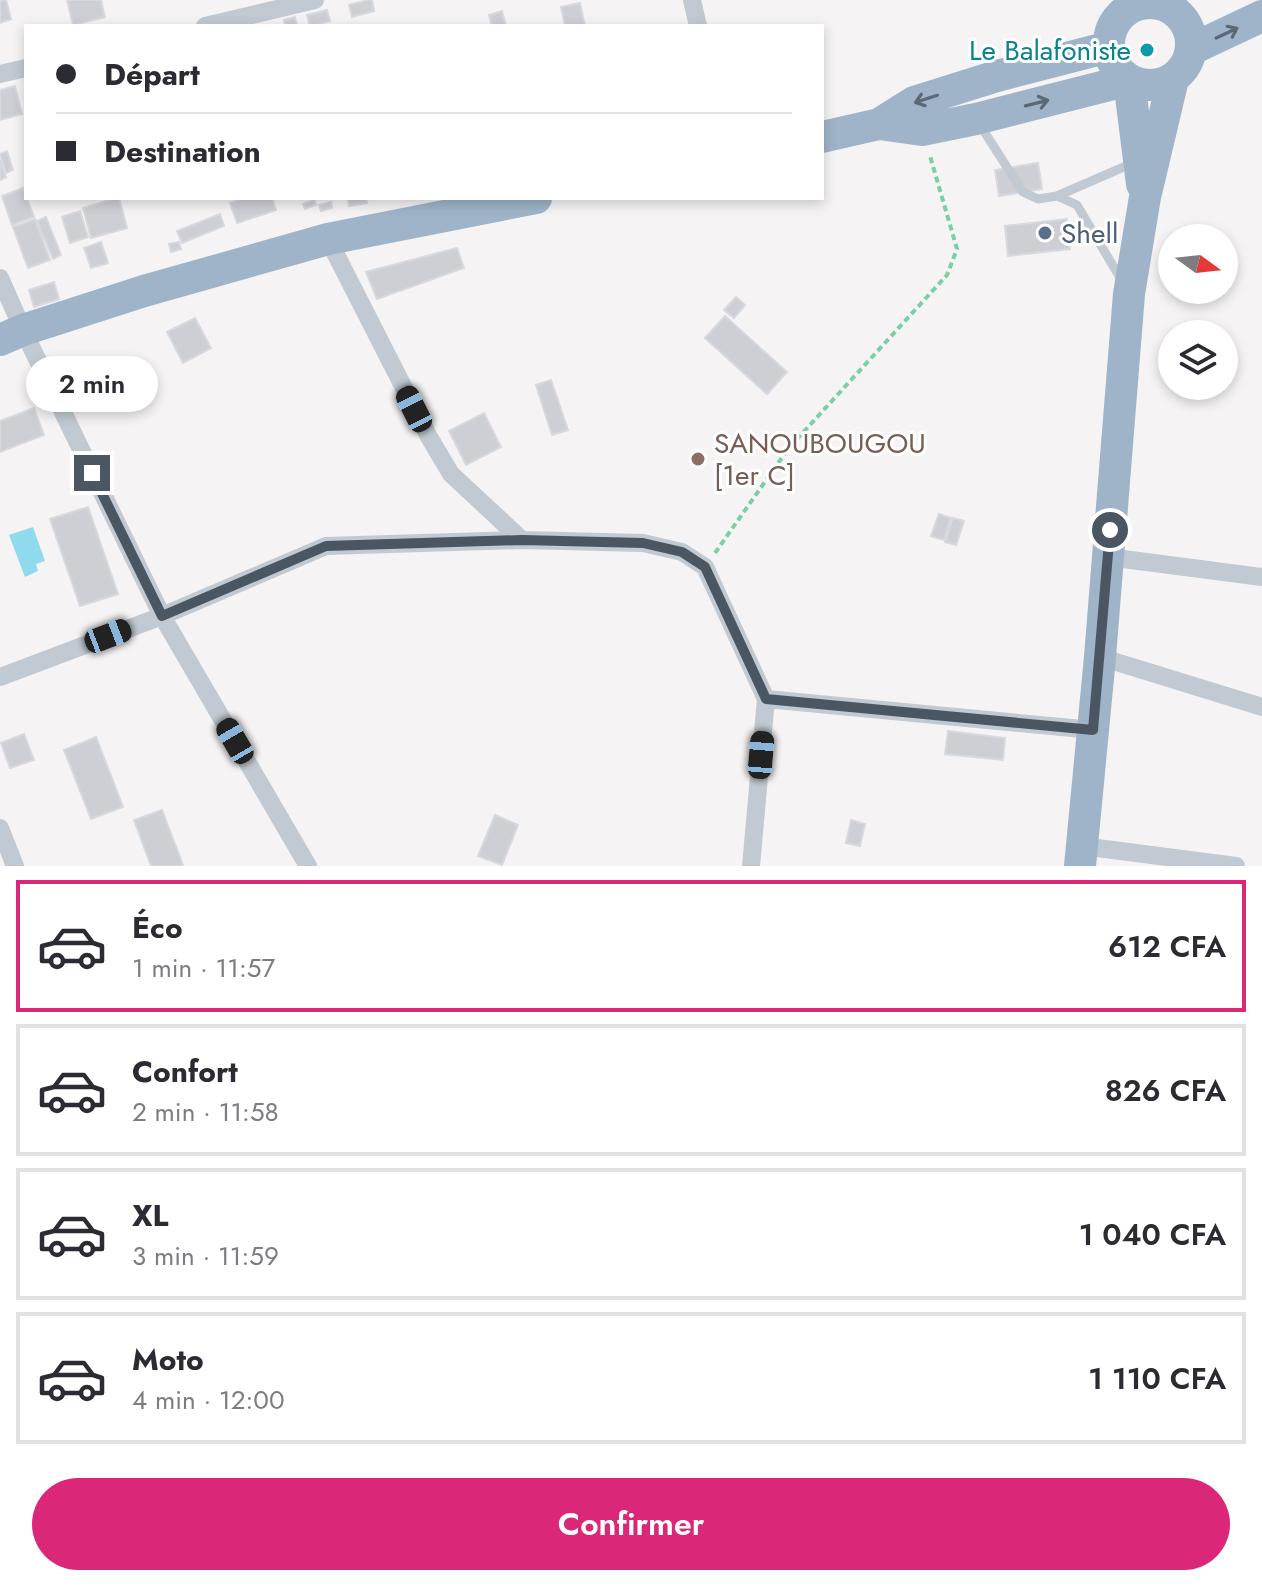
<!DOCTYPE html>
<html lang="fr">
<head>
<meta charset="utf-8">
<style>
  :root { --surface:#fff; --page:#f2f2f3; --text:#2b2b33; --muted:#7c7c81; --line:#e1e1e2; --accent:#db2777 }
  body { margin:0; font-family:Jost,sans-serif; background:var(--page); color:var(--text); height:100vh; display:flex; flex-direction:column; font-size:30px; white-space:nowrap }
  * { box-sizing:border-box; margin:0 }
  p { font-size:26px; color:var(--muted) }
  .icon { flex:none; width:44px; height:44px; fill:none; stroke:currentColor; stroke-width:2; stroke-linecap:round; stroke-linejoin:round }
  .map { position:relative; height:866px; overflow:hidden }
  .side { display:flex; flex-direction:column; background:var(--surface); flex:1 }
  .side>* { flex:none }
  .hud { position:absolute; left:24px; top:24px; width:800px; height:176px; border-radius:0px; box-shadow:0 4px 12px #0003; display:grid; align-content:center; height:176px; padding:0 32px; background:var(--surface) }
  .needle { width:52px; rotate:105deg }
  .tools { position:absolute; left:1158px; top:224px; display:grid; gap:16px }
  .tools a { display:grid; place-items:center; width:80px; height:80px; border-radius:50%; background:var(--surface); box-shadow:0 4px 12px #0003; font-size:40px }
  .end { position:absolute; width:36px; height:36px; margin:-18px; border:10px solid #4a5661; background:#fff; box-shadow:0 0 0 4px #fff }
  .from { border-radius:50% }
  .bubble { position:absolute; height:56px; border-radius:28px; background:var(--surface); box-shadow:0 4px 12px #0003; font-size:26px; font-weight:600; line-height:56px; text-align:center }
  .car { position:absolute; width:24px; height:48px; margin:-24px -12px; border-radius:10px; box-shadow:0 0 6px 2px #0007; background:linear-gradient(#222 24%,#8ab4d8 0 40%,#222 0 76%,#8ab4d8 0 86%,#222 0) }
  .hud b { display:flex; align-items:center; gap:28px; height:76px; font-size:30px }
  .hud b+b { border-top:2px solid var(--line) }
  .hud i { width:20px; height:20px; background:var(--text) }
  ul { padding:14px 0 0; list-style:none }
  li { display:flex; align-items:center; gap:24px; height:132px; margin:0 16px 12px; padding:0 16px; border:4px solid var(--line); border-radius:0px }
  li div { flex:1 }
  li b { display:block; font-size:30px }
  li em { font-style:normal; font-weight:600 }
  li.current { border-color:var(--accent) }
  li>.icon { width:72px; height:72px; stroke-width:1.5 }
  .primary-button { display:flex; gap:16px; margin-top:auto; padding:16px 32px }
  .primary-button a { flex:1; height:92px; border-radius:48px; background:var(--accent); color:#fff; font-size:32px; font-weight:600; line-height:92px; text-align:center }
  .map>svg:first-child { display:block }
  .water { fill:#90daee }
  .building { fill:#cdcfd5; stroke:#d7d9de; stroke-width:2 }
  .lines { fill:none; stroke-linecap:round; stroke-linejoin:round }
  .path { stroke:#7ad0a6; stroke-width:4; stroke-dasharray:6 4; stroke-linecap:butt }
  .service { stroke:#c1cad2; stroke-width:9 }
  .minor { stroke:#c1cad2; stroke-width:18 }
  .trunk { stroke:#9fb4c9; stroke-width:32 }
  .oneway { stroke:#5b6976 }
  .route { stroke:#4a5661; stroke-width:10 }
  .culture-dot { fill:#0f9aa8; stroke:#fff; stroke-width:3 }
  .service-dot { fill:#5c6f8a; stroke:#fff; stroke-width:3 }
  .education-dot { fill:#8d6e63; stroke:#fff; stroke-width:3 }
  .labels { text-anchor:middle; dominant-baseline:central; stroke-width:6; stroke-linejoin:round; paint-order:stroke }
  .culture-label { font-size:28px; fill:#0d838f; stroke:#fff; text-anchor:end }
  .service-label { font-size:28px; fill:#4e5e75; stroke:#fff; text-anchor:start }
  .education-label { font-size:28px; fill:#785e54; stroke:#fff; text-anchor:start }
</style>
</head>
<body>
<div class="map">
<svg width="1262" height="866" viewBox="0 0 1262 866">
  <rect width="100%" height="100%" fill="#f5f3f3"/>
  <path class="water" d="M33,527l12,34 -9,3 2,7 -13,6 -16,-42z"/>
  <path class="building" d="M0,0h6l5,19 -11,4z
    M67,0h34l4,17 -32,8z
    M368,0h4l2,11 -22,6 -3,-12z
    M580,3l5,23h-20l-4,-19z
    M327,10l3,11 -20,5 -3,-11z
    M502,11l4,15h-14l-3,-11z
    M295,17l2,9h-12l-1,-6z
    M15,86l7,28 -22,6v-30z
    M7,151l6,19 -7,3 -6,-19z
    M0,160l6,17 -6,3z
    M1038,163l4,26 -43,7 -4,-26z
    M23,188l11,29 -22,8 -10,-29z
    M116,198h3l8,30 -36,10 -8,-30z
    M245,198h27l4,12 -39,13 -7,-20z
    M348,198h18l1,5 -18,3z
    M314,200l2,5 -11,4 -2,-5z
    M331,202l1,6 -11,3 -2,-6z
    M80,211l8,26 -18,6 -8,-26z
    M220,214l4,12 -42,17 -5,-12z
    M46,217l15,38 -8,4 -16,-38z
    M35,219l15,41 -22,8 -15,-41z
    M1067,219l3,30 -62,7 -3,-30z
    M101,242l7,21 -17,5 -7,-20z
    M179,242l2,7 -10,3 -2,-8z
    M457,248l7,20 -87,31 -11,-27z
    M54,282l5,17 -25,8 -5,-17z
    M736,297l9,8 -11,13 -10,-8z
    M725,316l62,56 -20,22 -62,-56z
    M195,318l16,30 -28,15 -16,-31z
    M551,380l17,50 -16,5 -16,-50z
    M34,408l10,27 -44,17v-31z
    M484,413l17,34 -35,18 -17,-34z
    M88,507l30,87 -38,12 -30,-87z
    M939,514l12,4 -7,22 -13,-4z
    M953,518l11,3 -8,24 -11,-3z
    M948,731l57,7 -2,22 -58,-6z
    M24,734l10,26 -24,8 -9,-25z
    M96,737l27,70 -32,12 -27,-69z
    M162,810l21,55 -2,1h-30l-17,-46z
    M495,815l23,10 -16,40 -24,-9z
    M851,820l14,4 -5,22 -14,-3z"/>
  <g class="lines">
    <path class="path" d="M715,553l73,-104 159,-174 10,-26 -27,-93"/>
    <path class="service" d="M980,125l43,67 15,7 19,-3 20,9 45,76
      M1057,196l69,-30 7,-7"/>
    <path class="minor" d="M692,0l6,26
      M205,26l110,-26
      M0,74l26,-6
      M328,239l101,198 22,37 71,66
      M0,278l23,52 139,286 146,250
      M1108,557l154,20
      M1100,657l162,50
      M0,677l162,-61 164,-70 196,-6 121,3 39,9 23,15 61,132 -15,167
      M766,699l327,31
      M0,828l15,38
      M1082,846l154,20"/>
    <path class="trunk" d="M1109 44a41 41 0 1 1 82 0a41 41 0 1 1-82 0Z
      M1192,49l70,-33
      M879,124l43,6 54,-11 153,-39 13,104
      M822,137l57,-13 35,-22 83,-26 112,-29
      M0,340l23,-10 121,-39 184,-52 208,-41
      M1080,866l20,-209 29,-363 16,-97 28,-118"/>
  </g>
  <defs><path id="oneway-shaft" d="M-6 0H5M1.5-3L5.5 0L1.5 3" fill="none" stroke-width="1.6" stroke-linecap="round" stroke-linejoin="round" transform="scale(2)"/></defs>
  <g class="oneway">
    <use href="#oneway-shaft" transform="translate(1227 33) rotate(-25)"/>
    <use href="#oneway-shaft" transform="translate(926 99) rotate(162)"/>
    <use href="#oneway-shaft" transform="translate(1037 103) rotate(-14)"/>
  </g>
  <g class="lines">
    <path class="route" d="M92,473l70,143 164,-70 196,-6 121,3 39,9 23,15 61,132 327,31 17,-200"/>
  </g>
  <circle class="culture-dot" cx="1147" cy="50" r="8"/>
  <circle class="service-dot" cx="1045" cy="233" r="8"/>
  <circle class="education-dot" cx="698" cy="459" r="8"/>
  <g class="labels">
    <g class="culture-label">
      <text x="1131" y="50">Le Balafoniste</text>
    </g>
    <g class="service-label">
      <text x="1061" y="233">Shell</text>
    </g>
    <g class="education-label">
      <text x="714" y="443">SANOUBOUGOU<tspan x="714" dy="32">[1er C]</tspan></text>
    </g>
  </g>
</svg>
<div class="tools">
<a><svg class="needle" viewBox="-14 -14 28 28"><path d="M0-13l5 13h-10z" fill="#e53935"/><path d="M0 13l5-13h-10z" fill="#7c7c81"/></svg></a>
<a><svg class="icon" aria-label="layers" viewBox="0 0 24 24"><path d="M12 4l9 5-9 5-9-5zM3 14l9 5 9-5"/></svg></a>
</div>
<i class="end from" style="left:1110px;top:530px"></i>
<i class="end" style="left:92px;top:473px"></i>
<div class="bubble" style="left:26px;top:356px;width:132px">2 min</div>
<i class="car" style="left:414px;top:409px;rotate:333deg"></i>
<i class="car" style="left:108px;top:636px;rotate:69deg"></i>
<i class="car" style="left:235px;top:741px;rotate:330deg"></i>
<i class="car" style="left:761px;top:755px;rotate:5deg"></i>
<div class="hud">
<b><i class="from"></i>Départ</b>
<b><i></i>Destination</b>
</div>
</div>
<section class="side">
<ul>
<li class="current"><svg class="icon" aria-label="car" viewBox="0 0 24 24"><path d="M5 17H2v-5l4-1 3-4h7l3 4 3 1v5h-3M9 17h6M6 11h13"/><circle cx="7" cy="17" r="2"/><circle cx="17" cy="17" r="2"/></svg><div><b>Éco</b><p>1 min · 11:57</p></div><em>612 CFA</em></li>
<li><svg class="icon" aria-label="car" viewBox="0 0 24 24"><path d="M5 17H2v-5l4-1 3-4h7l3 4 3 1v5h-3M9 17h6M6 11h13"/><circle cx="7" cy="17" r="2"/><circle cx="17" cy="17" r="2"/></svg><div><b>Confort</b><p>2 min · 11:58</p></div><em>826 CFA</em></li>
<li><svg class="icon" aria-label="car" viewBox="0 0 24 24"><path d="M5 17H2v-5l4-1 3-4h7l3 4 3 1v5h-3M9 17h6M6 11h13"/><circle cx="7" cy="17" r="2"/><circle cx="17" cy="17" r="2"/></svg><div><b>XL</b><p>3 min · 11:59</p></div><em>1 040 CFA</em></li>
<li><svg class="icon" aria-label="car" viewBox="0 0 24 24"><path d="M5 17H2v-5l4-1 3-4h7l3 4 3 1v5h-3M9 17h6M6 11h13"/><circle cx="7" cy="17" r="2"/><circle cx="17" cy="17" r="2"/></svg><div><b>Moto</b><p>4 min · 12:00</p></div><em>1 110 CFA</em></li>
</ul>
<div class="primary-button"><a>Confirmer</a></div>
</section>
</body>
</html>
